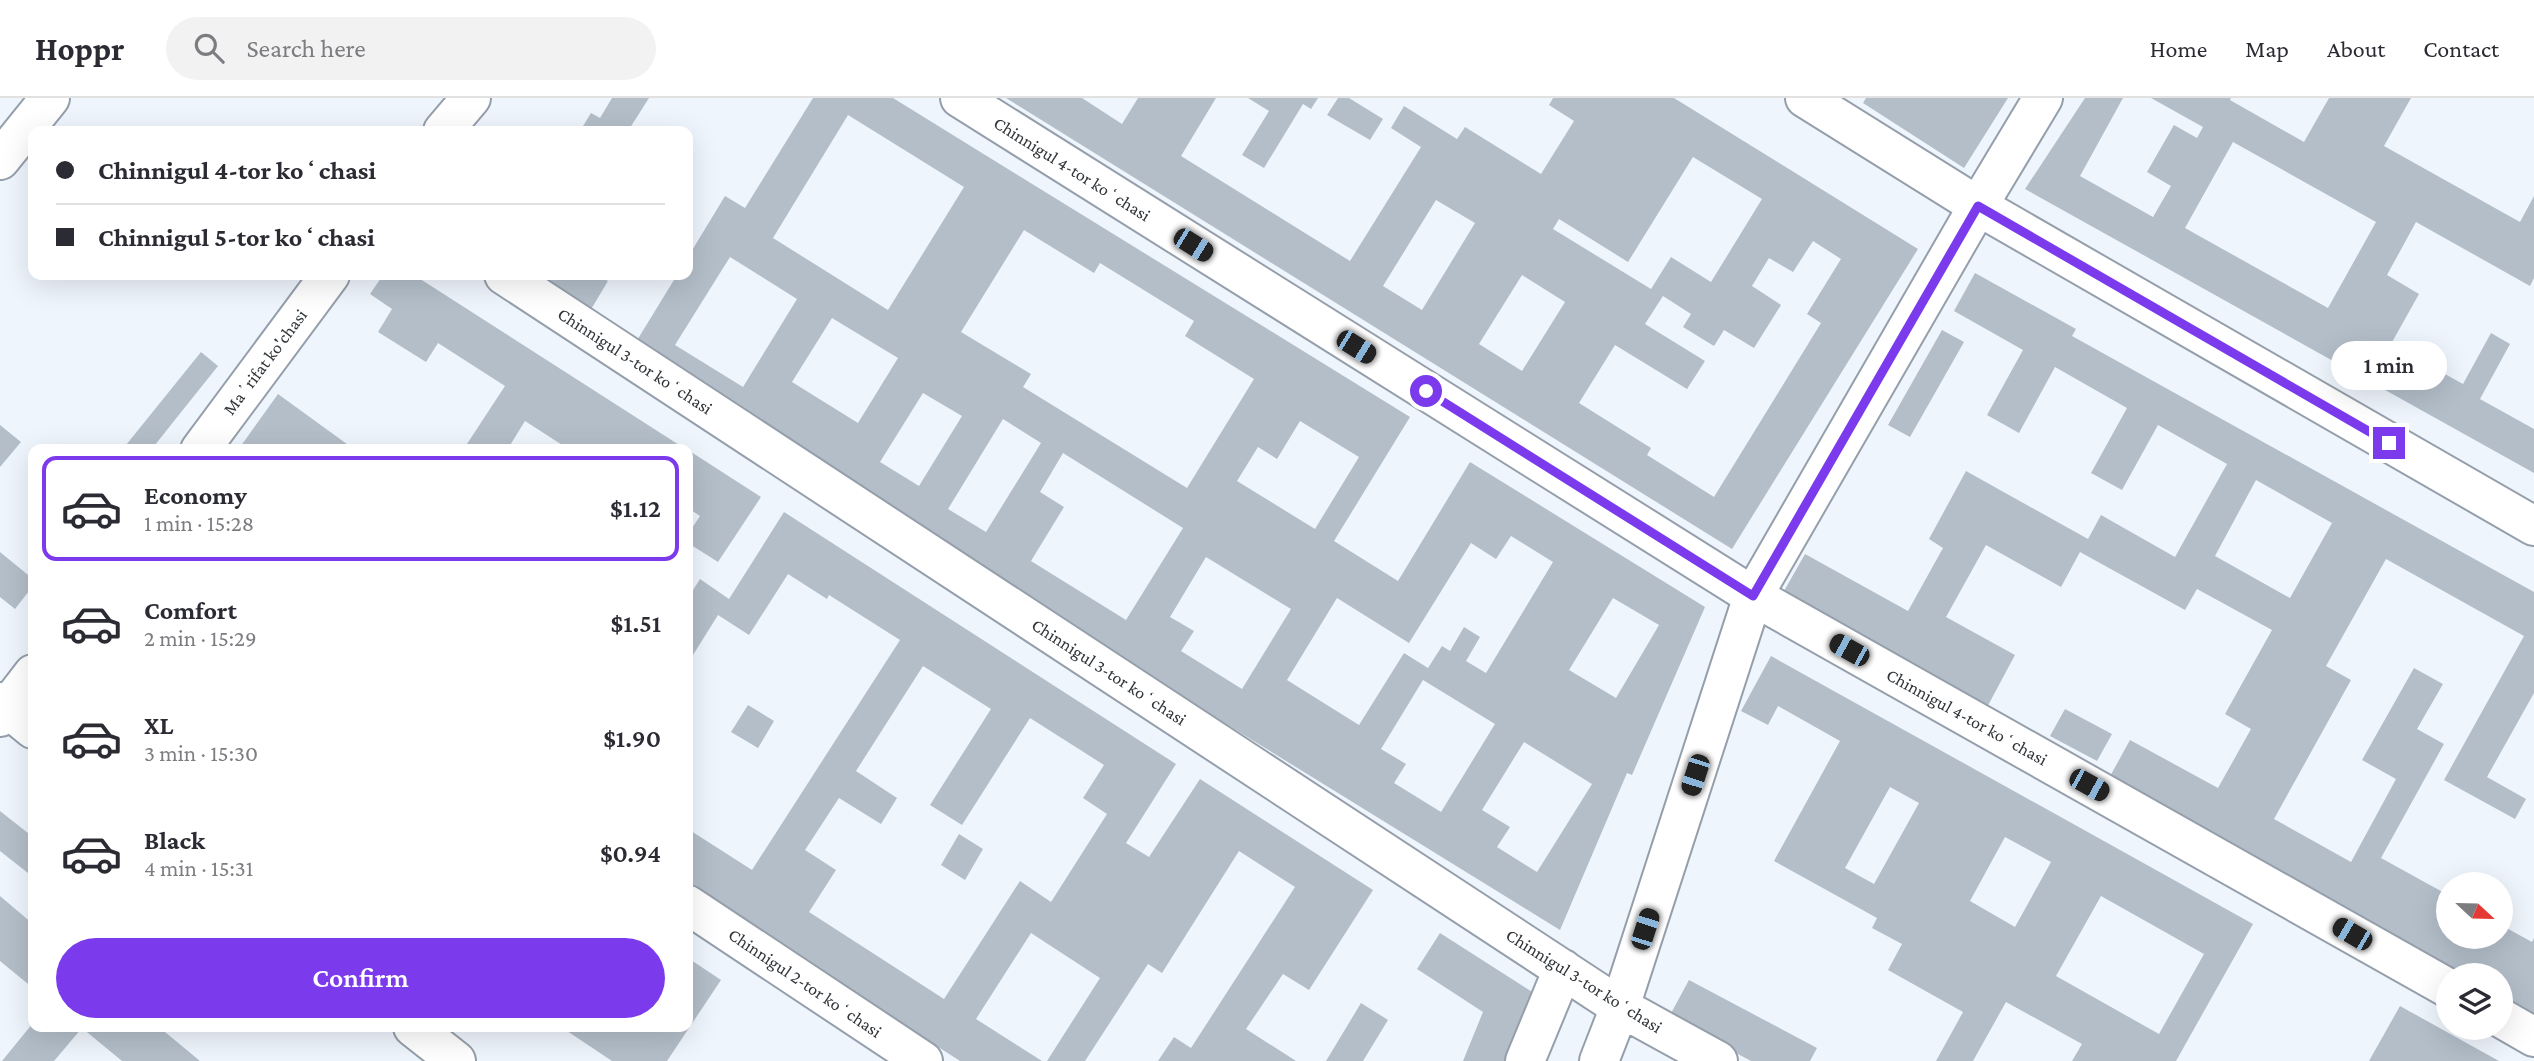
<!DOCTYPE html>
<html lang="en">
<head>
<meta charset="utf-8">
<style>
  :root { --surface:#fff; --page:#f2f2f3; --text:#2b2b33; --muted:#7c7c81; --line:#e1e1e2; --accent:#7c3aed }
  body { margin:0; font-family:"Crimson Pro",serif; background:var(--page); color:var(--text); height:100vh; display:flex; flex-direction:column; font-size:26px; white-space:nowrap }
  * { box-sizing:border-box; margin:0 }
  p { font-size:23px; color:var(--muted) }
  .icon { flex:none; width:38px; height:38px; fill:none; stroke:currentColor; stroke-width:2; stroke-linecap:round; stroke-linejoin:round }
  .map { position:relative; flex:1; overflow:hidden }
  .panel { position:absolute; left:28px; top:346px; width:665px; height:588px; display:flex; flex-direction:column; background:var(--surface); border-radius:14px; box-shadow:0 7px 28px #0002 }
  .panel>* { flex:none }
  .guide { position:absolute; left:28px; top:28px; width:665px; height:154px; border-radius:14px; box-shadow:0 7px 28px #0002; display:grid; align-content:center; height:154px; padding:0 28px; background:var(--surface) }
  .needle { width:46px; rotate:112deg }
  .controls { position:absolute; left:2436px; top:774px; display:grid; gap:14px }
  .controls a { display:grid; place-items:center; width:77px; height:77px; border-radius:50%; background:var(--surface); box-shadow:0 7px 28px #0002; font-size:35px }
  .end { position:absolute; width:32px; height:32px; margin:-16px; border:9px solid #7c3aed; background:#fff; box-shadow:0 0 0 4px #fff }
  .from { border-radius:50% }
  .bubble { position:absolute; height:49px; border-radius:24px; background:var(--surface); box-shadow:0 7px 28px #0002; font-size:23px; font-weight:600; line-height:49px; text-align:center }
  .car { position:absolute; width:21px; height:42px; margin:-21px -10px; border-radius:9px; box-shadow:0 0 5px 2px #0007; background:linear-gradient(#222 24%,#8ab4d8 0 40%,#222 0 76%,#8ab4d8 0 86%,#222 0) }
  .guide b { display:flex; align-items:center; gap:24px; height:66px; font-size:26px }
  .guide b+b { border-top:2px solid var(--line) }
  .guide i { width:18px; height:18px; background:var(--text) }
  ul { padding:12px 0 0; list-style:none }
  li { display:flex; align-items:center; gap:21px; height:105px; margin:0 14px 10px; padding:0 14px; border:4px solid transparent; border-radius:14px }
  li div { flex:1 }
  li b { display:block; font-size:26px }
  li em { font-style:normal; font-weight:600 }
  li.current { border-color:var(--accent) }
  li>.icon { width:63px; height:63px; stroke-width:1.5 }
  .primary-button { display:flex; gap:14px; margin-top:auto; padding:14px 28px }
  .primary-button a { flex:1; height:80px; border-radius:42px; background:var(--accent); color:#fff; font-size:28px; font-weight:600; line-height:80px; text-align:center }
  header { display:flex; align-items:center; gap:42px; box-sizing:border-box; height:98px; padding:0 35px; background:var(--surface); border-bottom:2px solid var(--line) }
  header strong { font-size:33px }
  nav { display:flex; gap:38px; margin-inline-start:auto; font-size:24px }
  .search { width:490px; height:63px; background:var(--page); display:flex; align-items:center; gap:18px; box-sizing:border-box; padding:0 24px; border-radius:38px; color:var(--muted); font-size:26px }
  .map>svg:first-child { display:block }
  .building { fill:#b3bec9; fill-rule:evenodd }
  .lines { fill:none; stroke-linecap:round; stroke-linejoin:round }
  .minor-casing { stroke:#959fab; stroke-width:42 }
  .secondary-casing { stroke:#959fab; stroke-width:42 }
  .minor { stroke:#fff; stroke-width:38 }
  .secondary { stroke:#fff; stroke-width:38 }
  .route { stroke:#7c3aed; stroke-width:9 }
  .labels { text-anchor:middle; dominant-baseline:central; stroke-width:5; stroke-linejoin:round; paint-order:stroke }
  .street-label { font-size:18px; fill:#303539; stroke:#fff }
</style>
</head>
<body>
<header>
<strong>Hoppr</strong>
<div class="search"><svg class="icon" aria-label="search" viewBox="0 0 24 24"><circle cx="10" cy="10" r="6"/><path d="M15 15l6 6"/></svg>Search here</div>
<nav><a>Home</a><a>Map</a><a>About</a><a>Contact</a></nav>
</header>
<div class="map">
<svg width="2534" height="963" viewBox="0 0 2534 963">
  <rect width="100%" height="100%" fill="#eff5fd"/>
  <path class="building" d="M612,0h37l-21,33h-48l11,-18 9,5z
    M813,0h80l517,319 -76,124 64,40 72,-119 235,145 -73,168 -5,-2 -67,157 -932,-575 49,-80h11v-18l37,-61 20,12zM848,17l116,72 -76,123 -115,-72zM1024,132l70,43 6,-10 94,58 -9,15 69,43 -67,109 -164,-101 8,-13 -70,-42zM730,159l67,42 -54,88 -68,-42zM832,220l66,40 -40,65 -66,-41zM923,295l39,23 -43,70 -39,-24zM1003,321l38,24 -55,89 -38,-23zM1300,323l59,36 -44,72 -78,-48 21,-34 19,12zM1063,355l120,75 -57,92 -95,-59 33,-54 -24,-15zM1511,438l42,26 -67,111 -20,-12 14,-24 -16,-10 -14,24 -8,-5 -14,22 -24,-15 -45,72 -72,-45 50,-82 72,45 62,-100 25,16zM1206,459l85,52 -49,80 -61,-38 13,-20 -24,-14zM1613,500l46,27 -43,73 -47,-28zM1423,582l72,44 -54,88 -47,-29 12,-19 -25,-15zM1524,644l68,42 -55,88 -40,-25 13,-20 -28,-17z
    M1006,0h76l40,26 16,-26h78l-35,58 169,105 71,-114 -30,-19 13,-22 53,33 8,-12 76,47 33,-53 -25,-16 4,-7h121l244,151 -186,300zM1693,59l69,42 -51,83 -40,-25 -20,32 -98,-60 6,-10 69,43zM1436,102l39,23 -53,87 -39,-24zM1813,143l28,18 -34,55 14,9 -107,174 -67,-42 4,-7 -72,-45 36,-58 72,44 18,-28 -60,-37 18,-28 28,18 -8,13 31,19 10,-16 30,18 27,-43 -29,-19 17,-28 24,14zM1522,177l43,27 -43,69 -43,-27z
    M1248,0h70l-7,11 -8,-5 -39,64 -22,-13 27,-44z
    M1338,0h11l34,21 -13,21 -43,-25z
    M1866,0h142l-44,70 -101,-65z
    M2085,0h38l-43,78 73,41 18,-31 -24,-14 27,-47 23,13 6,-11 -52,-29h80l-1,2 74,42 25,-44h82l-27,48 136,76 14,-26v82l-4,8 -114,-64 -29,53 32,19 -28,50 72,40 28,-51 19,11 -30,55 54,30v44l-509,-284zM2233,44l143,80 -48,86 -143,-80z
    M1975,175l101,56 -4,7 462,256v101l-47,84 39,22 -11,20 -71,-39 80,-144 -138,-77 -60,107 25,14 -77,139 77,43 45,-83 -34,-19 52,-92 29,16 -26,45 27,15 -63,114 67,37v41h53v-11l31,17 2,-4v79l-33,-19v-23h-43l-350,-195 22,-40 88,48 33,-59 -26,-15 47,-84 -75,-41 -12,21 -105,-58 -19,35 -75,-42 -40,72 69,38 -30,56 -205,-113 25,-44 103,57 35,-63 -14,-9 37,-68 122,68 13,-24 74,42 52,-93 -69,-39 -36,65 -31,-17 36,-65 -72,-41 -36,66 -32,-18 36,-65 -69,-39zM2256,382l76,43 -42,75 -75,-42z
    M383,177h31l273,175h-117l-45,-29 -18,29h-44l42,-64 -67,-43 -12,19 -48,-30 14,-23 -22,-15z
    M520,177h79l9,6 -21,35z
    M1942,232l22,12 -54,95 -22,-12z
    M201,254l17,14 -36,45 -31,39h-29z
    M278,296l73,53 -3,3h-110z
    M0,327l21,17 -21,25z
    M688,352l73,47 -43,65 -30,-19v-9l12,-18 -12,-8z
    M784,414l392,252 -50,79 23,14 51,-78 173,111 -64,100 -26,-16 -37,55 50,32h-138l16,-24 17,11 104,-161 -56,-36 -77,122 -14,-9 -63,97h-38l53,-83 -69,-45 -55,86 66,42h-82l-272,-175v-57l64,41 148,-230 -71,-45 -2,4 -39,-25 -39,61 -31,-20 -30,48v-65l12,-19 29,20zM923,568l68,43 -61,96 32,20 68,-107 74,47 -21,33 24,16 -56,88 -31,-21 -76,118 -135,-87 27,-42 -31,-20 34,-52 42,26 16,-26 -41,-27z
    M0,454l33,27v7l-18,23 -15,-12z
    M1771,558l482,268 -77,137h-104l10,-17 -76,-42 -33,59h-37l27,-49 -75,-42 14,-26 -30,-16 5,-10 -103,-57 66,-120 -62,-35 -10,19 -27,-14zM1890,689l29,16 -45,81 -29,-16zM2005,739l46,25 -36,65 -45,-26zM2101,798l103,58 -45,80 -103,-58z
    M748,607l26,16 -16,27 -27,-16z
    M2065,611l47,25 -15,27 -47,-25z
    M0,713l33,26v40l-33,-26z
    M959,736l24,15 -18,31 -24,-15z
    M0,798l33,28v64l-33,-27z
    M1440,835l97,62 -28,66h-46l20,-49 -66,-43z
    M688,860l33,22 -54,81h-55l-51,-34h127z
    M1689,882l128,68 -7,13h-59l-82,-44z
    M1361,905l27,17 -25,41h-37z
    M2400,908l99,55h-130z
    M33,925v4h126l41,34h-78l-40,-33 -28,33h-52z"/>
  <g class="lines">
    <g class="minor-casing">
      <path id="minor" d="M960,0l793,498 695,392
        M1805,0l173,108 556,320
        M443,33l28,-33
        M0,62l50,-62
        M504,177l1116,732 98,54
        M200,352l130,-175
        M0,619l33,-43
        M688,807l235,156
        M2501,920l33,19
        M1525,963l38,-92
        M1599,963l21,-54 133,-411 225,-390 65,-108"/>
    </g>
    <g class="secondary-casing">
      <path id="secondary" d="M0,604l33,27
        M413,929l43,34"/>
    </g>
    <use href="#minor" class="minor"/>
    <use href="#secondary" class="secondary"/>
  </g>
  <g class="lines">
    <path class="route" d="M1426,293l327,205 225,-390 411,237"/>
  </g>
  <g class="labels">
    <g class="street-label">
      <text transform="translate(1072 71) rotate(32)">Chinnigul 4-tor koʻchasi</text>
      <text transform="translate(635 263) rotate(33)">Chinnigul 3-tor koʻchasi</text>
      <text transform="translate(265 264) rotate(-53)">Maʼrifat ko'chasi</text>
      <text transform="translate(1109 574) rotate(33)">Chinnigul 3-tor koʻchasi</text>
      <text transform="translate(1967 619) rotate(29)">Chinnigul 4-tor koʻchasi</text>
      <text transform="translate(1584 883) rotate(32)">Chinnigul 3-tor koʻchasi</text>
      <text transform="translate(805 885) rotate(34)">Chinnigul 2-tor koʻchasi</text>
    </g>
  </g>
</svg>
<div class="controls">
<a><svg class="needle" viewBox="-14 -14 28 28"><path d="M0-13l5 13h-10z" fill="#e53935"/><path d="M0 13l5-13h-10z" fill="#7c7c81"/></svg></a>
<a><svg class="icon" aria-label="layers" viewBox="0 0 24 24"><path d="M12 4l9 5-9 5-9-5zM3 14l9 5 9-5"/></svg></a>
</div>
<i class="end from" style="left:1426px;top:293px"></i>
<i class="end" style="left:2389px;top:345px"></i>
<div class="bubble" style="left:2331px;top:243px;width:116px">1 min</div>
<i class="car" style="left:1193px;top:147px;rotate:122deg"></i>
<i class="car" style="left:1356px;top:249px;rotate:122deg"></i>
<i class="car" style="left:1849px;top:552px;rotate:299deg"></i>
<i class="car" style="left:1695px;top:677px;rotate:198deg"></i>
<i class="car" style="left:2089px;top:687px;rotate:119deg"></i>
<i class="car" style="left:1645px;top:831px;rotate:18deg"></i>
<i class="car" style="left:2352px;top:836px;rotate:300deg"></i>
<div class="guide">
<b><i class="from"></i>Chinnigul 4-tor koʻchasi</b>
<b><i></i>Chinnigul 5-tor koʻchasi</b>
</div>
<section class="panel">
<ul>
<li class="current"><svg class="icon" aria-label="car" viewBox="0 0 24 24"><path d="M5 17H2v-5l4-1 3-4h7l3 4 3 1v5h-3M9 17h6M6 11h13"/><circle cx="7" cy="17" r="2"/><circle cx="17" cy="17" r="2"/></svg><div><b>Economy</b><p>1 min · 15:28</p></div><em>$1.12</em></li>
<li><svg class="icon" aria-label="car" viewBox="0 0 24 24"><path d="M5 17H2v-5l4-1 3-4h7l3 4 3 1v5h-3M9 17h6M6 11h13"/><circle cx="7" cy="17" r="2"/><circle cx="17" cy="17" r="2"/></svg><div><b>Comfort</b><p>2 min · 15:29</p></div><em>$1.51</em></li>
<li><svg class="icon" aria-label="car" viewBox="0 0 24 24"><path d="M5 17H2v-5l4-1 3-4h7l3 4 3 1v5h-3M9 17h6M6 11h13"/><circle cx="7" cy="17" r="2"/><circle cx="17" cy="17" r="2"/></svg><div><b>XL</b><p>3 min · 15:30</p></div><em>$1.90</em></li>
<li><svg class="icon" aria-label="car" viewBox="0 0 24 24"><path d="M5 17H2v-5l4-1 3-4h7l3 4 3 1v5h-3M9 17h6M6 11h13"/><circle cx="7" cy="17" r="2"/><circle cx="17" cy="17" r="2"/></svg><div><b>Black</b><p>4 min · 15:31</p></div><em>$0.94</em></li>
</ul>
<div class="primary-button"><a>Confirm</a></div>
</section>
</div>
</body>
</html>
